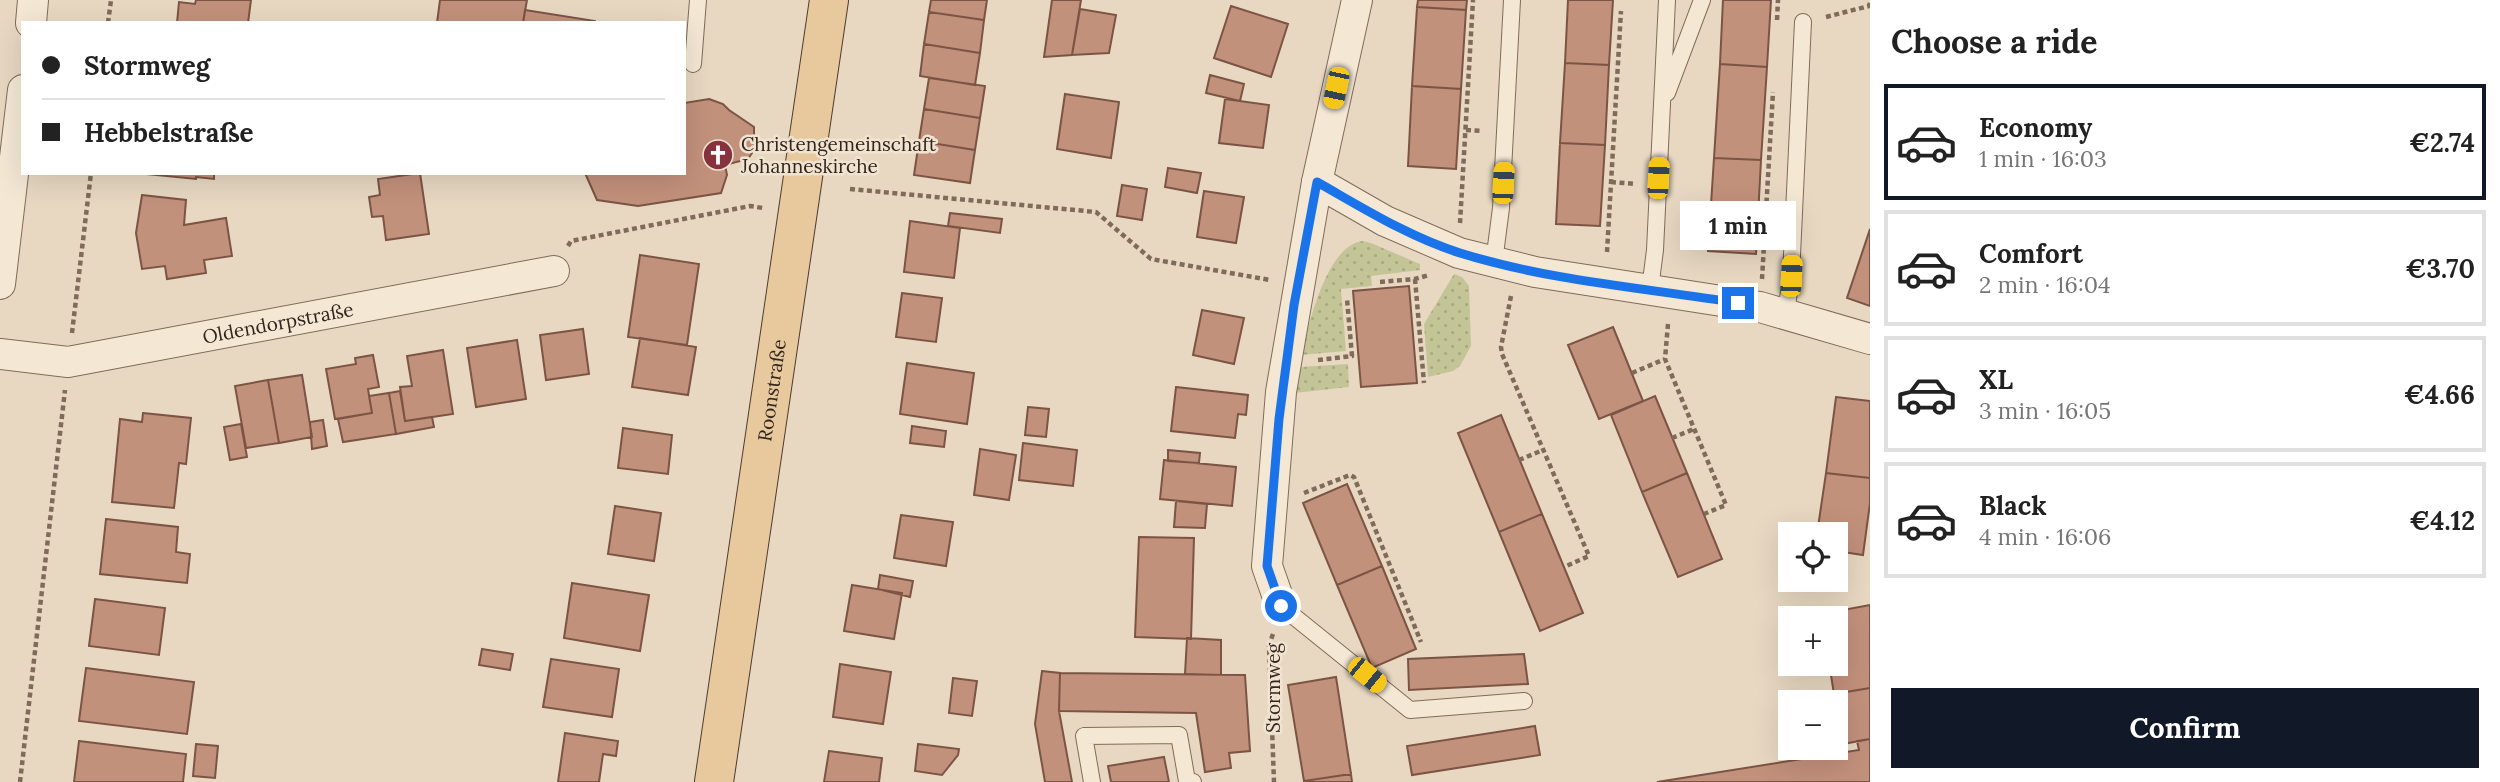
<!DOCTYPE html>
<html lang="en">
<head>
<meta charset="utf-8">
<style>
  :root { --surface:#fff; --page:#f6f6f6; --text:#222; --muted:#767676; --line:#e0e0e0; --accent:#111827 }
  body { margin:0; font-family:Lora,serif; background:var(--page); color:var(--text); height:100vh; display:flex; flex-direction:column; font-size:26px; white-space:nowrap }
  * { box-sizing:border-box; margin:0 }
  p { font-size:23px; color:var(--muted) }
  .icon { flex:none; width:38px; height:38px; fill:none; stroke:currentColor; stroke-width:2; stroke-linecap:round; stroke-linejoin:round }
  .map { position:relative; flex:1; overflow:hidden }
  .drawer { display:flex; flex-direction:column; background:var(--surface); width:630px }
  .drawer>* { flex:none }
  .top-card { position:absolute; left:21px; top:21px; width:665px; height:154px; border-radius:0px; box-shadow:0 7px 28px #0002; display:grid; align-content:center; height:154px; padding:0 21px; background:var(--surface) }
  .buttons { position:absolute; left:1778px; top:522px; display:grid; gap:14px }
  .buttons a { display:grid; place-items:center; width:70px; height:70px; border-radius:0px; background:var(--surface); box-shadow:0 7px 28px #0002; font-size:35px }
  .end { position:absolute; width:32px; height:32px; margin:-16px; border:9px solid #1a73e8; background:#fff; box-shadow:0 0 0 4px #fff }
  .from { border-radius:50% }
  .bubble { position:absolute; height:49px; border-radius:0px; background:var(--surface); box-shadow:0 7px 28px #0002; font-size:23px; font-weight:700; line-height:49px; text-align:center }
  .car { position:absolute; width:21px; height:42px; margin:-21px -10px; border-radius:9px; box-shadow:0 0 5px 2px #0007; background:linear-gradient(#f5c518 24%,#345 0 40%,#f5c518 0 76%,#345 0 86%,#f5c518 0) }
  .top-card b { display:flex; align-items:center; gap:24px; height:66px; font-size:26px }
  .top-card b+b { border-top:2px solid var(--line) }
  .top-card i { width:18px; height:18px; background:var(--text) }
  ul { padding:0; list-style:none }
  li { display:flex; align-items:center; gap:21px; height:116px; margin:0 14px 10px; padding:0 7px; border:4px solid var(--line); border-radius:0px }
  li div { flex:1 }
  li b { display:block; font-size:26px }
  li em { font-style:normal; font-weight:700 }
  li.on { border-color:var(--accent) }
  li>.icon { width:63px; height:63px; stroke-width:1.5 }
  h2 { padding:0 21px; font-size:32px; line-height:84px }
  .action { display:flex; gap:14px; margin-top:auto; padding:14px 21px }
  .action a { flex:1; height:80px; border-radius:0px; background:var(--accent); color:#fff; font-size:28px; font-weight:700; line-height:80px; text-align:center }
  main { display:flex; flex:1; min-height:0 }
  .map>svg:first-child { display:block }
  .grass { fill:url(#grass-dots) }
  .building { fill:#c2917c; stroke:#7c5444; stroke-width:2 }
  .lines { fill:none; stroke-linecap:round; stroke-linejoin:round }
  .lane-casing { stroke:#806b5b; stroke-width:18 }
  .street-casing { stroke:#806b5b; stroke-width:32 }
  .primary-casing { stroke:#4e3a2f; stroke-width:40 }
  .path { stroke:#806b5b; stroke-width:4.5; stroke-dasharray:5 3.5; stroke-linecap:butt }
  .lane { stroke:#f4e7d4; stroke-width:16 }
  .street { stroke:#f4e7d4; stroke-width:30 }
  .primary { stroke:#e8c89d; stroke-width:38 }
  .route { stroke:#1a73e8; stroke-width:9 }
  .labels { text-anchor:middle; dominant-baseline:central; stroke-width:5; stroke-linejoin:round; paint-order:stroke }
  .poi-label { font-size:19px; fill:#31251e; stroke:#f0e4d1; text-anchor:start }
  .street-label { font-size:19px; fill:#31251e; stroke:#f0e4d1 }
</style>
</head>
<body>
<main>
<div class="map">
<svg width="1870" height="782" viewBox="0 0 1870 782">
  <defs>
    <pattern id="grass-dots" width="8" height="8" patternUnits="userSpaceOnUse" patternTransform="scale(1.75)"><rect width="8" height="8" fill="#c4c597"/><path d="M2 2h.1M6 6h.1" fill="none" stroke="#a9a982" stroke-width="1.8" stroke-linecap="round"/></pattern>
  </defs>
  <rect width="100%" height="100%" fill="#e8d8c2"/>
  <path class="grass" d="M1363,241l8,2 49,21v6l-49,6 1,10 -31,3 5,62 -45,4c8,-30 25,-110 62,-114z
    M1454,274l8,3 7,9 2,60 -11,20 -7,5 -25,6 -4,-53z
    M1348,364l1,23 -54,6 5,-26z"/>
  <path class="building" d="M196,0h55l-3,23h-71l2,-21 16,2z
    M440,0h87l-4,23h-86z
    M931,0h56l-3,20 -55,-8z
    M1052,0h29l-9,55 -28,2z
    M1418,0h49l-1,10 -49,-3z
    M1568,0h45l-4,65 -44,-2z
    M1723,0h48l-4,67 -47,-3z
    M1231,6l57,18 -17,53 -57,-19z
    M1417,7l49,3 -5,79 -49,-3z
    M1080,9l36,6 -7,38 -37,2z
    M525,10l70,11v2h-72z
    M929,12l55,8 -4,33 -56,-9z
    M924,44l56,9 -5,32 -55,-9z
    M1565,63l44,2 -4,80 -45,-2z
    M1720,64l47,3 -6,93 -47,-2z
    M1210,75l34,9 -4,17 -34,-8z
    M929,78l56,8 -5,32 -56,-9z
    M1412,86l49,3 -5,80 -48,-3z
    M1065,94l54,8 -8,56 -54,-9z
    M709,99l14,5 6,6 25,17v23l-6,9 -23,6 2,10 -6,18 -83,13 -41,-6 -12,-27h99v-70z
    M1225,99l44,6 -6,43 -44,-5z
    M924,109l56,9 -5,32 -56,-9z
    M919,141l56,9 -5,33 -56,-8z
    M1560,143l45,2 -5,81 -44,-2z
    M1714,158l47,2 -5,94 -48,-3z
    M1168,168l33,5 -4,20 -32,-6z
    M136,173h78v6l-18,-2v2z
    M420,173l9,61 -43,6 -3,-24 -11,1 -3,-20 11,-2 -2,-16z
    M1122,185l25,4 -5,31 -25,-4z
    M1204,191l40,6 -8,46 -39,-6z
    M142,195l44,5 -2,25 42,-7 6,38 -28,4 2,13 -39,6 -2,-13 -23,3 -6,-36z
    M950,213l52,6 -2,14 -52,-7z
    M910,221l50,7 -6,50 -50,-6z
    M1870,229v77l-23,-8z
    M640,255l59,9 -12,81 -59,-8z
    M1409,286l8,97 -56,4 -8,-96z
    M902,293l40,5 -6,44 -40,-5z
    M1202,310l42,8 -10,46 -41,-9z
    M1613,327l30,74 -44,18 -31,-74z
    M583,329l6,45 -43,6 -6,-45z
    M640,338l56,9 -8,48 -56,-8z
    M517,340l9,59 -50,8 -9,-59z
    M443,350l10,64 -48,7 -5,-34 12,-1 -5,-30z
    M373,355l6,32 -11,2 4,24 -37,6 -9,-50 30,-5 -1,-6z
    M907,363l67,10 -7,51 -67,-10z
    M302,375l10,62 -33,6 -11,-63z
    M268,380l11,63 -33,5 -11,-62z
    M1176,387l72,8 -2,20 -8,-1 -3,24 -64,-7z
    M400,391l5,30 27,-4 2,10 -38,7 -7,-41z
    M389,393l7,41 -53,8 -5,-23 34,-6 -3,-17z
    M1655,396l32,77 -45,19 -31,-77z
    M1836,397l34,4v77l-44,-5z
    M1028,407l21,2 -3,28 -21,-2z
    M143,413l48,5 -5,46 -7,-1 -5,45 -62,-6 8,-83 22,3z
    M1501,415l41,99 -43,18 -41,-99z
    M323,420l4,26 -15,3 -2,-27z
    M241,424l6,33 -17,3 -6,-33z
    M912,426l34,5 -2,16 -34,-4z
    M623,428l49,7 -4,39 -50,-6z
    M1023,443l54,7 -4,36 -54,-6z
    M980,449l36,6 -7,45 -35,-5z
    M1168,450l32,3 -1,10 -31,-2z
    M1164,460l72,7 -4,39 -72,-7z
    M1687,473l35,86 -44,18 -36,-85z
    M1826,473l44,5v25l-7,52 -27,-4v-17h-19z
    M1347,484l35,82 -45,19 -34,-82z
    M1176,501l31,3 -2,24 -31,-1z
    M615,506l46,7 -7,48 -46,-7z
    M1542,514l41,99 -43,18 -41,-99z
    M901,515l52,7 -7,44 -52,-8z
    M106,519l72,8 -2,25 14,2 -3,29 -87,-9z
    M1139,537l55,1 -3,101 -56,-2z
    M1382,566l34,83 -44,19 -35,-83z
    M880,575l33,6 -3,16 -32,-8z
    M572,583l77,12 -9,56 -76,-13z
    M852,585l50,8 -8,46 -50,-8z
    M95,599l70,9 -6,47 -70,-9z
    M1870,605v83l-36,6 -5,-31h7v-45h-15v-4z
    M1187,638l34,2v35l-36,-1z
    M482,649l31,5 -3,16 -31,-5z
    M1524,654l4,30 -119,6 -1,-31z
    M551,659l68,10 -7,48 -69,-10z
    M840,664l51,8 -8,52 -50,-7z
    M86,668l108,14 -7,52 -108,-13z
    M1042,671l18,2 -1,38 13,71h-27l-10,-58z
    M1060,673l185,2 5,76 -21,2 2,15 -26,4 -9,-59 -137,-2z
    M1336,677l15,97 -47,7 -16,-96z
    M953,678l24,3 -5,35 -23,-3z
    M1870,688v51l-27,5 -9,-50z
    M1535,726l5,29 -128,20 -5,-29z
    M565,733l53,8 -2,15 -13,-2 -4,28h-41z
    M1870,739v43h-213l202,-32 -2,-9z
    M79,741l107,13 -3,28h-109z
    M196,744l22,2 -3,32 -22,-2z
    M918,744l41,5 -1,6 -16,20 -27,-4z
    M829,751l53,7 -3,24h-55z
    M1164,757l5,25h-58l-3,-16z
    M1351,774l1,8h-48v-1z"/>
  <g class="lines">
    <g class="lane-casing">
      <path id="lane" d="M693,64l5,-64
        M1667,93l35,-93
        M1494,262l7,-54 11,-208
        M1650,289l5,-39 12,-250
        M1786,314l5,-38 12,-254
        M1281,606l129,104 114,-9
        M1092,782l-8,-46 95,-1 8,46 6,1"/>
    </g>
    <g class="street-casing">
      <g id="street">
        <path d="M1357,0l-40,182 68,39 74,32 76,19 225,35 110,32"/>
        <path d="M31,23l2,-23"/>
        <path d="M0,284l23,-194"/>
        <path id="s1" d="M0,354l68,8 486,-91"/>
        <path d="M1281,606l-14,-40 14,-174 36,-210"/>
      </g>
    </g>
    <g class="primary-casing">
      <g id="primary">
        <path id="s2" d="M714,782l115,-782"/>
      </g>
    </g>
    <path class="path" d="M1826,17l43,-11 1,-3
      M1777,20l1,-20
      M108,23l3,-23
      M1466,130l17,1
      M1611,182l25,2
      M850,189l246,23 55,47 119,21
      M1460,223l13,-223
      M568,246l3,-5 179,-35 13,2
      M1607,252l14,-241
      M1415,279l9,104
      M1762,279l11,-187
      M1380,282l35,-3 14,-4
      M1511,296l-10,51 1,7 87,202 -25,11
      M1668,324l-3,35 61,146 -22,9
      M72,333l19,-160
      M1318,360l34,-4 -5,-57
      M1632,373l33,-14
      M1672,438l22,-9
      M1519,460l24,-10
      M1304,493l46,-18 4,2 67,165
      M1273,634l-4,11 5,137
      M20,782l45,-392"/>
    <use href="#lane" class="lane"/>
    <use href="#street" class="street"/>
    <use href="#primary" class="primary"/>
  </g>
  <g class="lines">
    <path class="route" d="M1281,606l-14,-40 12,-147 15,-114 23,-123c46,26 92,55 143,71 90,28 186,35 278,50"/>
  </g>
  <defs>
    <g id="church-disc" transform="scale(1.575)"><circle r="9.5" fill="#88323d" stroke="#f0e4d1"/><path d="M-1.2-6h2.4v3.5h3.3v2.4h-3.3V6h-2.4V-.1h-3.3v-2.4h3.3Z" fill="#fff"/></g>
  </defs>
  <g fill-rule="evenodd">
    <use href="#church-disc" x="718" y="155"/>
  </g>
  <g class="labels">
    <g class="poi-label">
      <text x="741" y="144">Christengemeinschaft<tspan x="741" dy="22">Johanneskirche</tspan></text>
    </g>
    <g class="street-label">
      <text stroke="none"><textPath href="#s1" startOffset="282">Oldendorpstraße</textPath></text>
      <text stroke="none"><textPath href="#s2" startOffset="396">Roonstraße</textPath></text>
      <text transform="translate(1273 688) rotate(-90)">Stormweg</text>
    </g>
  </g>
</svg>
<div class="buttons">
<a><svg class="icon" aria-label="locate" viewBox="0 0 24 24"><circle cx="12" cy="12" r="6"/><path d="M12 2v4M12 18v4M2 12h4M18 12h4"/></svg></a>
<a>+</a>
<a>−</a>
</div>
<i class="end from" style="left:1281px;top:606px"></i>
<i class="end" style="left:1738px;top:303px"></i>
<div class="bubble" style="left:1680px;top:201px;width:116px">1 min</div>
<i class="car" style="left:1336px;top:88px;rotate:192deg"></i>
<i class="car" style="left:1658px;top:178px;rotate:3deg"></i>
<i class="car" style="left:1503px;top:183px;rotate:3deg"></i>
<i class="car" style="left:1791px;top:276px;rotate:3deg"></i>
<i class="car" style="left:1367px;top:675px;rotate:129deg"></i>
<div class="top-card">
<b><i class="from"></i>Stormweg</b>
<b><i></i>Hebbelstraße</b>
</div>
</div>
<section class="drawer">
<h2>Choose a ride</h2>
<ul>
<li class="on"><svg class="icon" aria-label="car" viewBox="0 0 24 24"><path d="M5 17H2v-5l4-1 3-4h7l3 4 3 1v5h-3M9 17h6M6 11h13"/><circle cx="7" cy="17" r="2"/><circle cx="17" cy="17" r="2"/></svg><div><b>Economy</b><p>1 min · 16:03</p></div><em>€2.74</em></li>
<li><svg class="icon" aria-label="car" viewBox="0 0 24 24"><path d="M5 17H2v-5l4-1 3-4h7l3 4 3 1v5h-3M9 17h6M6 11h13"/><circle cx="7" cy="17" r="2"/><circle cx="17" cy="17" r="2"/></svg><div><b>Comfort</b><p>2 min · 16:04</p></div><em>€3.70</em></li>
<li><svg class="icon" aria-label="car" viewBox="0 0 24 24"><path d="M5 17H2v-5l4-1 3-4h7l3 4 3 1v5h-3M9 17h6M6 11h13"/><circle cx="7" cy="17" r="2"/><circle cx="17" cy="17" r="2"/></svg><div><b>XL</b><p>3 min · 16:05</p></div><em>€4.66</em></li>
<li><svg class="icon" aria-label="car" viewBox="0 0 24 24"><path d="M5 17H2v-5l4-1 3-4h7l3 4 3 1v5h-3M9 17h6M6 11h13"/><circle cx="7" cy="17" r="2"/><circle cx="17" cy="17" r="2"/></svg><div><b>Black</b><p>4 min · 16:06</p></div><em>€4.12</em></li>
</ul>
<div class="action"><a>Confirm</a></div>
</section>
</main>
</body>
</html>
